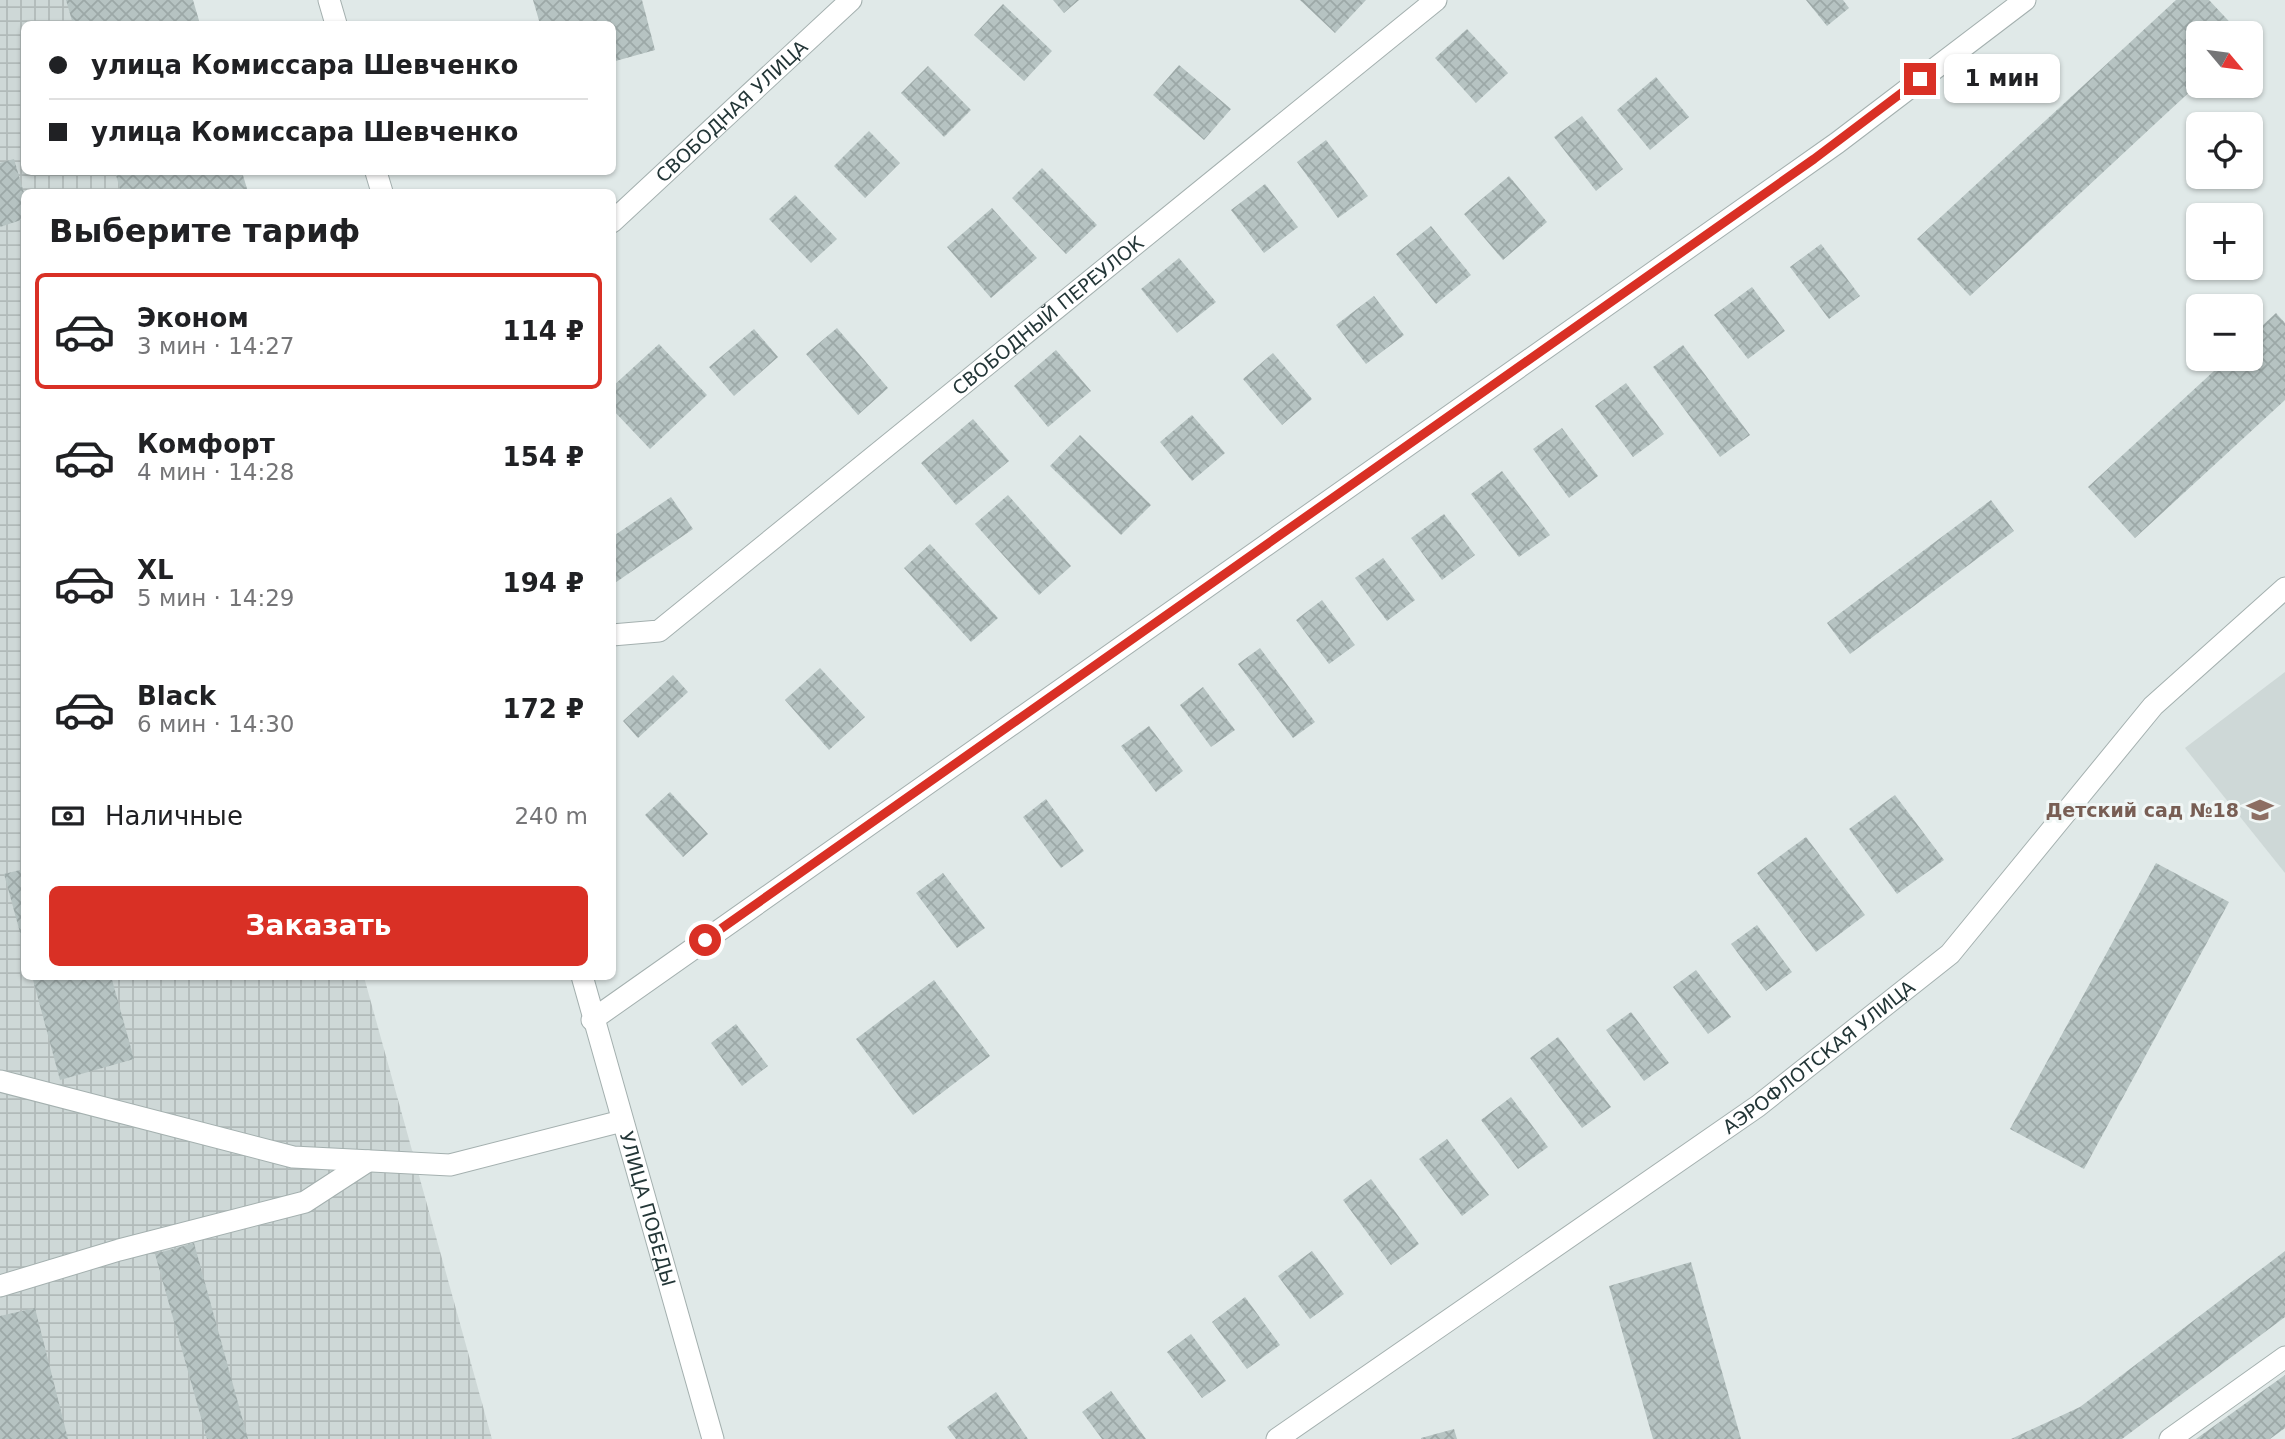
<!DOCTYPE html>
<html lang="ru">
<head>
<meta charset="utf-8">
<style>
  :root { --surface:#fff; --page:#f2f2f2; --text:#202124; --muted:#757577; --line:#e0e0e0; --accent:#d93025 }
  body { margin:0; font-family:"DejaVu Sans",sans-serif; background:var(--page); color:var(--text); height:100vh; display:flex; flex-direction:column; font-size:26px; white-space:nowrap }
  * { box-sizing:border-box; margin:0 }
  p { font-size:23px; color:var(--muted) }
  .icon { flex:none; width:38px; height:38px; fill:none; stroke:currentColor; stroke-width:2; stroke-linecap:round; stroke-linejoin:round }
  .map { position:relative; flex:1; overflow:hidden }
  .sheet { position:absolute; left:21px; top:189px; width:595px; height:791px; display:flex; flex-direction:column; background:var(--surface); border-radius:10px; box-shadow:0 2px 5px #0004 }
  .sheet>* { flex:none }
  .top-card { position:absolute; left:21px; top:21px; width:595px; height:154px; border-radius:10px; box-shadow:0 2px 5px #0004; display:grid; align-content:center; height:154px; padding:0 28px; background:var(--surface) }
  .needle { width:46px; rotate:119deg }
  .buttons { position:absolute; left:2186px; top:21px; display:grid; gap:14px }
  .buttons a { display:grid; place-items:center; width:77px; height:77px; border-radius:10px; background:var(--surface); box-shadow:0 2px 5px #0004; font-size:35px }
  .end { position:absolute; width:32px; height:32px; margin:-16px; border:9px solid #d93025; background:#fff; box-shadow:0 0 0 4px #fff }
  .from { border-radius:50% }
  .bubble { position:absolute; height:49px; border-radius:10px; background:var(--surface); box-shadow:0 2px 5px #0004; font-size:23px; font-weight:800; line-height:49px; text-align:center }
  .top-card b { display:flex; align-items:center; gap:24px; height:66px; font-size:26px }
  .top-card b+b { border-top:2px solid var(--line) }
  .top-card i { width:18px; height:18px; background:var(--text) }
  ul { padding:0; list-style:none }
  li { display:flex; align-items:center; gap:21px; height:116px; margin:0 14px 10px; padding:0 14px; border:4px solid transparent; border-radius:10px }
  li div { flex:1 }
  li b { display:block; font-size:26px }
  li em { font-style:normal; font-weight:800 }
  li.active { border-color:var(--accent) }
  li>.icon { width:63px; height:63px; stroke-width:1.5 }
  h2 { padding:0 28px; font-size:32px; line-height:84px }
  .pay { display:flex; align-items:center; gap:18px; height:77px; padding:0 28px; font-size:26px }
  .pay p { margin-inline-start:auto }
  .button { display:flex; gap:14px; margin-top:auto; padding:14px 28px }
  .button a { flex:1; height:80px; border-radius:10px; background:var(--accent); color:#fff; font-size:28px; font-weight:800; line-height:80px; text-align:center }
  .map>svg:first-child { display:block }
  .built { fill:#ced8d7 }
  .industrial { fill:url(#industrial-grid) }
  .building { fill:url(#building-cross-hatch) }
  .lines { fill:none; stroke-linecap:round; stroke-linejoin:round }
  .minor-casing { stroke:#a4b0af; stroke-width:23 }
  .minor { stroke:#fff; stroke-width:21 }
  .route { stroke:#d93025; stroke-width:9 }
  .labels { text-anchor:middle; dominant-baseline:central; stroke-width:6; stroke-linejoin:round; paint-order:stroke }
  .street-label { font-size:19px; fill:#233637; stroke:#f0f6f5 }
  .education-label { font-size:19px; font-weight:bold; fill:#785e54; stroke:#f0f6f5; text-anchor:end }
</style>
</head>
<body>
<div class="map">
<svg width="2285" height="1439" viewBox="0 0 2285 1439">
  <defs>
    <pattern id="industrial-grid" width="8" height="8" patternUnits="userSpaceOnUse" patternTransform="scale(1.75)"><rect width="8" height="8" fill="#ced8d7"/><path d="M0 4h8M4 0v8" fill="none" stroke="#b1bab9"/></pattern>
    <pattern id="building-cross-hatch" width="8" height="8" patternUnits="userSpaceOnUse" patternTransform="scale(1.75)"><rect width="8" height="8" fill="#b6c3c2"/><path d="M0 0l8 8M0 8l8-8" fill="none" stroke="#9ca8a7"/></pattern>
  </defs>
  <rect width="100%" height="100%" fill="#e0e9e8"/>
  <path class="built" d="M2285,672v201l-100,-125z"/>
  <path class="industrial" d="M0,0h95l6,24h-77v148h118l6,20h-124v784l340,1 128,462h-492z"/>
  <path class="building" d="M66,0h127l7,24h-127z
    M533,0h109l13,50 -43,12v-38h-72z
    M1053,0h26l-15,13z
    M1300,0h66l-31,33z
    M1806,0h37l6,8 -22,18z
    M2176,0h33l31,33h-42v51l-228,212 -53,-57z
    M1003,4l49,47 -28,30 -50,-46z
    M1467,29l41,44 -32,30 -41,-45z
    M1179,65l52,44 -27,31 -51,-45z
    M928,66l43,44 -27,27 -43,-44z
    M1656,77l33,40 -39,33 -33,-40z
    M1582,116l41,53 -27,22 -42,-54z
    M869,131l31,32 -35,35 -31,-32z
    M1326,140l42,56 -30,22 -41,-56z
    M14,159l10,34v26l-24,8v-64z
    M1042,168l55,57 -31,29 -54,-56z
    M115,172h127l6,20h-127z
    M1509,176l38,46 -44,38 -39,-46z
    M1265,184l33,43 -34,26 -33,-43z
    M795,195l42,44 -26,24 -42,-44z
    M992,208l45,50 -46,40 -44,-51z
    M1431,226l40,49 -35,29 -40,-50z
    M1821,244l39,52 -31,23 -39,-52z
    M1179,258l37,44 -39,31 -36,-44z
    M1752,287l33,44 -37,28 -34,-44z
    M1374,296l30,39 -38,29 -30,-39z
    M2276,313l9,10v77l-150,138 -47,-51 139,-128h23v-22z
    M837,328l51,60 -30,27 -52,-61z
    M754,329l24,28 -44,39 -25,-29z
    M659,344l48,51 -57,54 -38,-40v-22z
    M1683,345l67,90 -30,22 -67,-90z
    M1056,350l35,41 -43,36 -34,-41z
    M1273,353l39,46 -30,26 -39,-46z
    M1626,383l38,51 -31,23 -38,-51z
    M1192,415l33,38 -33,28 -32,-39z
    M973,419l36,42 -53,44 -35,-42z
    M1562,428l36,48 -29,22 -36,-49z
    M1080,435l71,70 -30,30 -71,-69z
    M1502,471l48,64 -31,22 -48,-63z
    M1008,495l63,71 -32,29 -64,-71z
    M671,497l22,32 -81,56v-48z
    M1991,500l23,31 -164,123 -23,-31z
    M1444,514l31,41 -33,25 -31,-42z
    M930,544l68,74 -27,24 -67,-74z
    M1383,558l32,42 -28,21 -32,-43z
    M1322,600l33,45 -26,19 -33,-44z
    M1260,648l55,74 -22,16 -55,-74z
    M820,668l45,49 -36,33 -44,-50z
    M673,675l15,17 -50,46 -15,-17z
    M1203,687l32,43 -24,17 -31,-42z
    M1149,726l34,45 -27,21 -35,-46z
    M670,792l38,42 -25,23 -38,-42z
    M1895,795l49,65 -47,34 -48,-65z
    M1046,799l38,52 -23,17 -38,-51z
    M1806,837l59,78 -49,37 -59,-79z
    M2156,863l73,39 -145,267 -74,-40z
    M24,869v78l-20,-73z
    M943,873l42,55 -28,20 -41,-55z
    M1757,925l35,47 -26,19 -35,-47z
    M1696,970l35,47 -23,17 -35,-47z
    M32,976h79l23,83 -74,21z
    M934,980l56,76 -77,59 -57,-76z
    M1631,1012l38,51 -25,18 -38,-51z
    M736,1024l32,42 -26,20 -31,-43z
    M1558,1037l53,70 -29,21 -52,-70z
    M1511,1097l37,50 -30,22 -37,-49z
    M1447,1139l42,56 -27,21 -43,-57z
    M1371,1179l48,65 -28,21 -48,-65z
    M194,1243l54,196h-41l-52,-185z
    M1312,1251l32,43 -34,25 -32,-43z
    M2285,1251v66l-163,122h-111l69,-32z
    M1691,1262l50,177h-88l-44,-153z
    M1245,1297l35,48 -33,24 -35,-47z
    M35,1308l33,131h-68v-123z
    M1191,1334l35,47 -24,17 -35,-46z
    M2285,1375v53l-15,11h-74z
    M1111,1391l35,48h-44l-20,-27z
    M996,1392l32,47h-72l-9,-12z
    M1454,1429l3,10h-36v-1z"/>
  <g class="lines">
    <g class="minor-casing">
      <g id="minor">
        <path d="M329,0l7,24"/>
        <path d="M376,172l6,20"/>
        <path id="s1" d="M612,222l239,-222"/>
        <path id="s2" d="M612,635l47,-4 777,-631"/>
        <path id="s3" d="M582,976l131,463"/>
        <path d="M592,1020l1245,-877 188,-143"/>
        <path d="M0,1081l293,76 157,8 172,-44"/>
        <path d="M0,1286l119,-36 186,-48 63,-41"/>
        <path id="s4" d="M1277,1439l481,-333 192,-152 203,-248 132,-118"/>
        <path d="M2170,1439l115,-82"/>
      </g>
    </g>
    <use href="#minor" class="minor"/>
  </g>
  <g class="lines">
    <path class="route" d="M705,940l1109,-781 106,-80"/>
  </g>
  <defs>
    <g id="school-bare" transform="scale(2.1)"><path d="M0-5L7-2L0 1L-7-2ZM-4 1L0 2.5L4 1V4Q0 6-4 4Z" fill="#8d6e63" stroke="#f0f6f5" stroke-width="2.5" paint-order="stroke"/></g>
  </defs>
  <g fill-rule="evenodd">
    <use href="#school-bare" x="2260" y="810"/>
  </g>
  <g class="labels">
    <g class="street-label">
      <text stroke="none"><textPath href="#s1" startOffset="163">СВОБОДНАЯ УЛИЦА</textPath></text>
      <text stroke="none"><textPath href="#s2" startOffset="548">СВОБОДНЫЙ ПЕРЕУЛОК</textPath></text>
      <text stroke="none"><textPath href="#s4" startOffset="663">АЭРОФЛОТСКАЯ УЛИЦА</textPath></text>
      <text stroke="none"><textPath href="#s3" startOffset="242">УЛИЦА ПОБЕДЫ</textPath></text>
    </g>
    <g class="education-label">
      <text x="2239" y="810">Детский сад №18</text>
    </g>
  </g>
</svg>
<div class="buttons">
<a><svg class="needle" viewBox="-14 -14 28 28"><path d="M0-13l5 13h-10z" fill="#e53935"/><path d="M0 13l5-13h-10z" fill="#757577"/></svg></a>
<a><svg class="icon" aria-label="locate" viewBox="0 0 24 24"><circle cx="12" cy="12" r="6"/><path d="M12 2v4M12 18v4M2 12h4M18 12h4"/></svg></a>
<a>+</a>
<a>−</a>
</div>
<i class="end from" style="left:705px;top:940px"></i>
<i class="end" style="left:1920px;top:79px"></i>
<div class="bubble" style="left:1944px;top:54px;width:116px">1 мин</div>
<div class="top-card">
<b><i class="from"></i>улица Комиссара Шевченко</b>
<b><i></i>улица Комиссара Шевченко</b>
</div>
<section class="sheet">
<h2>Выберите тариф</h2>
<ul>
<li class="active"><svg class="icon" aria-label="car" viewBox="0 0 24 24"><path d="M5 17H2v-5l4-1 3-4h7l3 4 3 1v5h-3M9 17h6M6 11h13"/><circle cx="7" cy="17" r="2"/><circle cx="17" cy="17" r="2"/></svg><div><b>Эконом</b><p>3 мин · 14:27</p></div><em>114 ₽</em></li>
<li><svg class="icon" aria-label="car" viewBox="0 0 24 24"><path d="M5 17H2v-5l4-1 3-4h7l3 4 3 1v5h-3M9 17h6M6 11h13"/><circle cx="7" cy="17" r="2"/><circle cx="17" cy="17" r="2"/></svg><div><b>Комфорт</b><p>4 мин · 14:28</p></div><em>154 ₽</em></li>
<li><svg class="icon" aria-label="car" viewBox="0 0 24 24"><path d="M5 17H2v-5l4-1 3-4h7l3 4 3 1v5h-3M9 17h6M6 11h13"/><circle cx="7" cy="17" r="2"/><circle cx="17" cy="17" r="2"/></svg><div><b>XL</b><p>5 мин · 14:29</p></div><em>194 ₽</em></li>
<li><svg class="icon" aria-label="car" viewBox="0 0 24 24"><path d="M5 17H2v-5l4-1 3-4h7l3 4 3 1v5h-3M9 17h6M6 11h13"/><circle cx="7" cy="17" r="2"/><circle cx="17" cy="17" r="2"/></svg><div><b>Black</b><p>6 мин · 14:30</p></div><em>172 ₽</em></li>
</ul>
<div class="pay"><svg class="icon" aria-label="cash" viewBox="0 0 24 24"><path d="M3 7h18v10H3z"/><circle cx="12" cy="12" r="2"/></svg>Наличные<p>240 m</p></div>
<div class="button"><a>Заказать</a></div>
</section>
</div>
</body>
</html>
